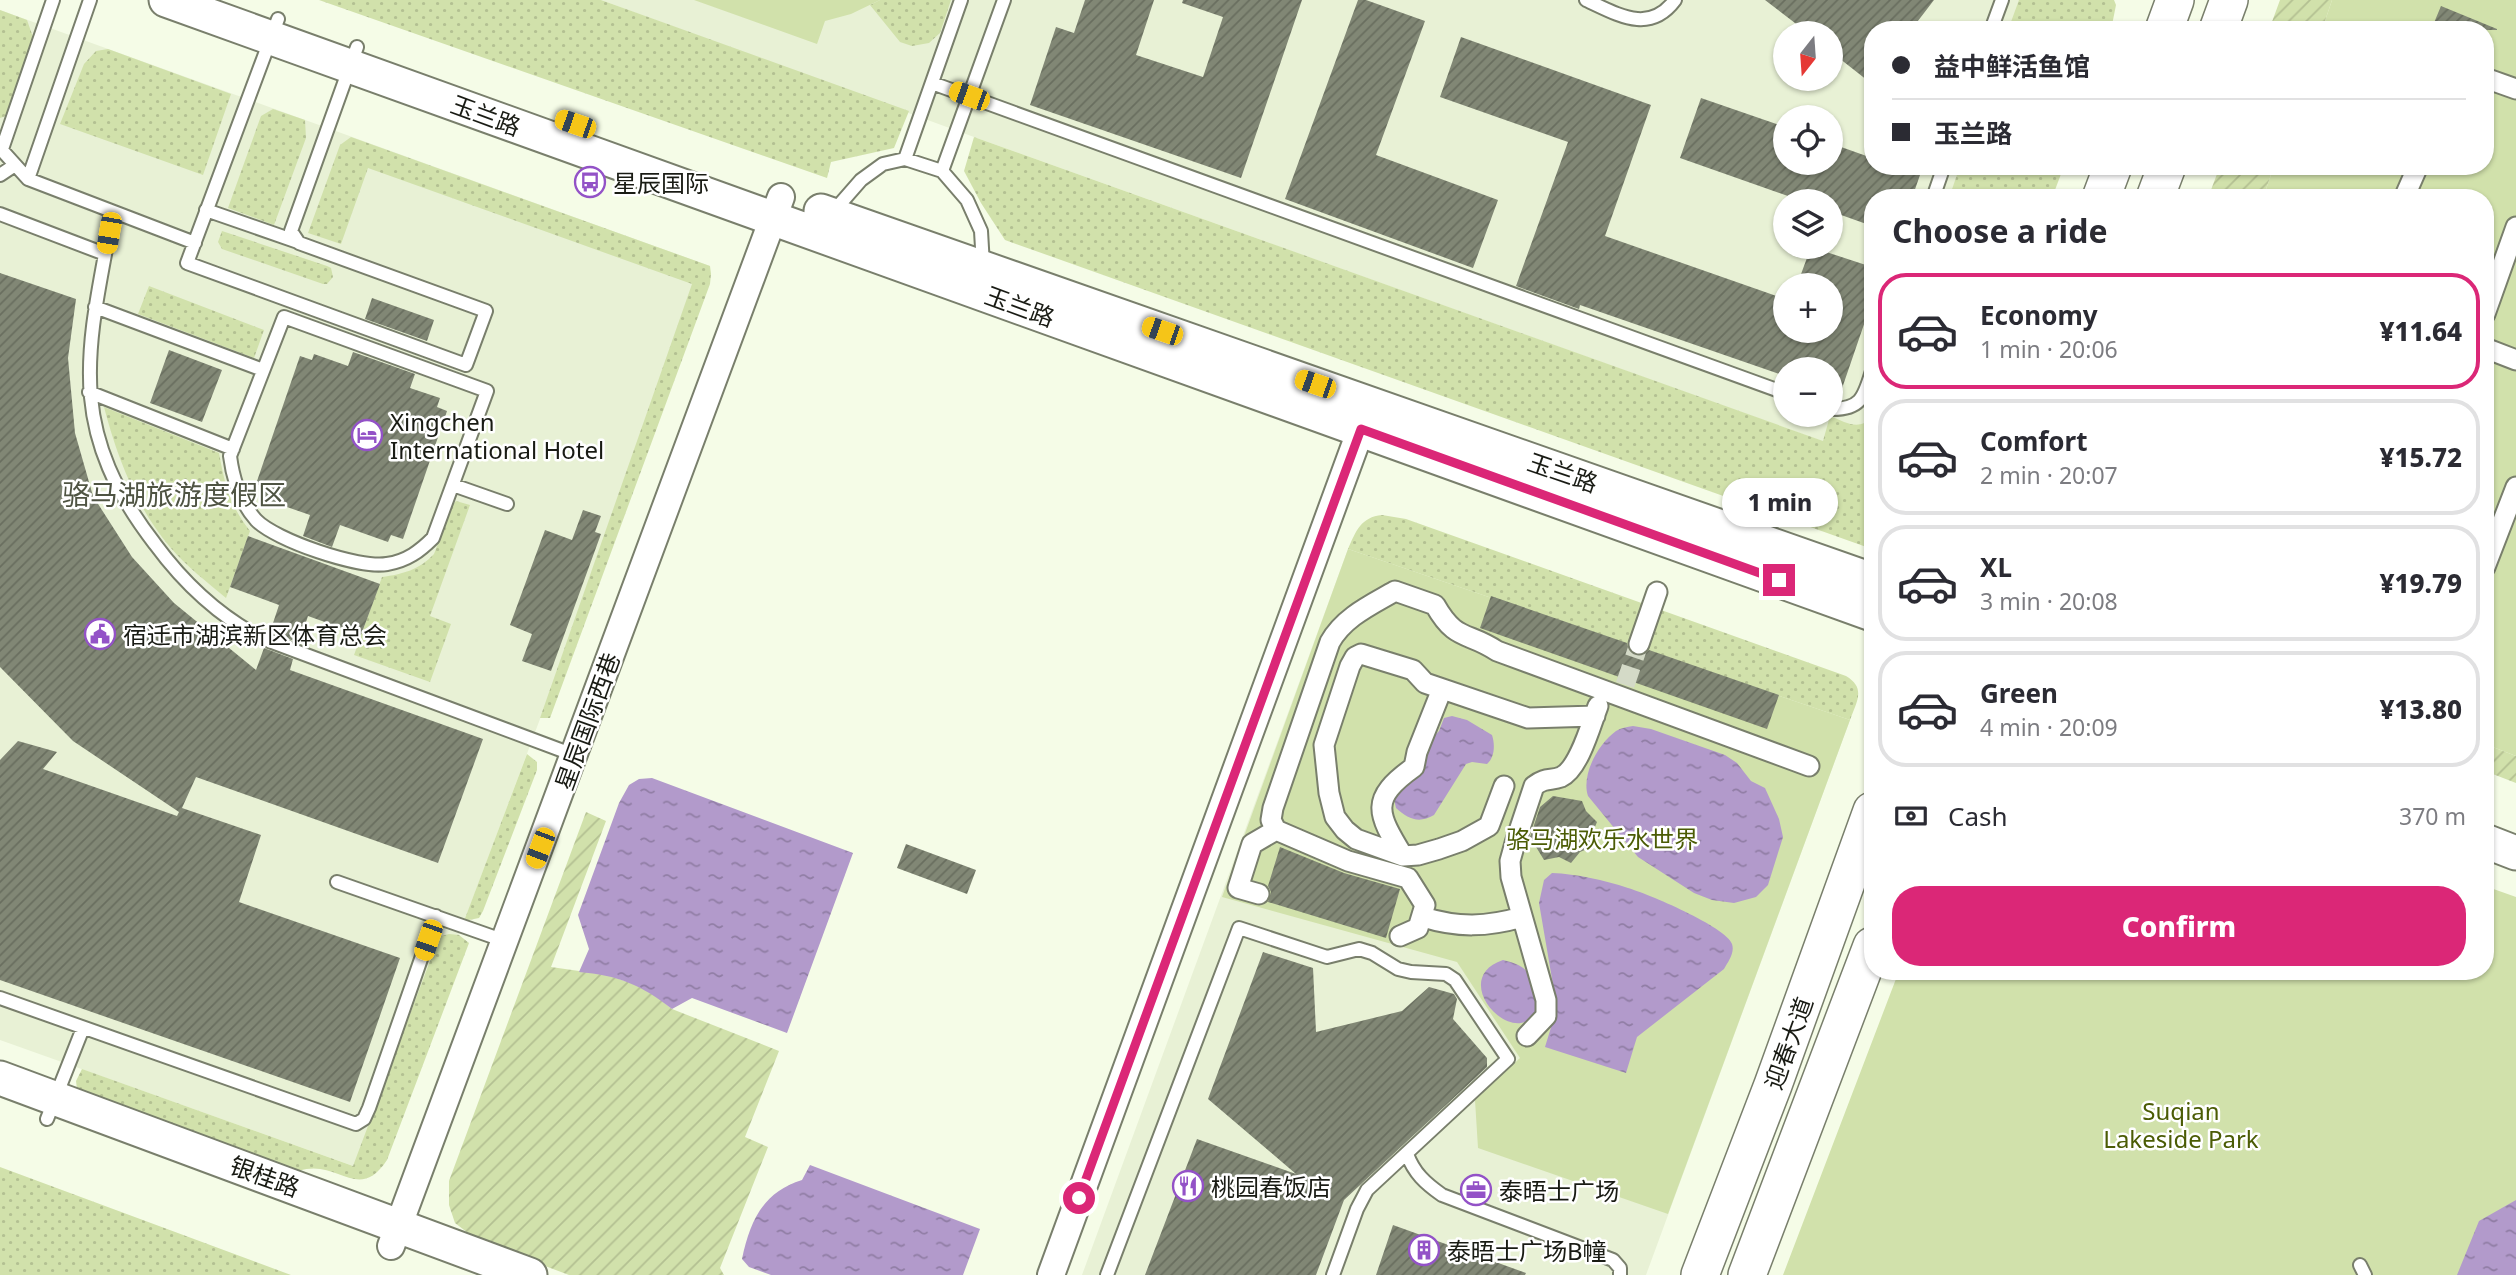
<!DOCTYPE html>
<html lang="en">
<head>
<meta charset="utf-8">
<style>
  :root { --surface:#fff; --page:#f7f7f7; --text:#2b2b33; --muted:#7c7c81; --line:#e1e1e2; --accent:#db2777 }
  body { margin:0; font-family:"Noto Sans","Noto Sans SC",sans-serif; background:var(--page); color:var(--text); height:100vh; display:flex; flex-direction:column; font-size:26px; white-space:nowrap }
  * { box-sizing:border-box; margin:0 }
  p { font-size:23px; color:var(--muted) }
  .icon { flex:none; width:38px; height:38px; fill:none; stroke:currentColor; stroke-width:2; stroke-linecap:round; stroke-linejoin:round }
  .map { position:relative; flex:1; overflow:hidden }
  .drawer { position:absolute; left:1864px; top:189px; width:630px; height:791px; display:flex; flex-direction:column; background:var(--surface); border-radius:28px; box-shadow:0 2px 5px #0004 }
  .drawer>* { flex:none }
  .top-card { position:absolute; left:1864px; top:21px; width:630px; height:154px; border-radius:28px; box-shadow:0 2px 5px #0004; display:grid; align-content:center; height:154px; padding:0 28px; background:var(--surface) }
  .needle { width:46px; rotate:197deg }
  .fabs { position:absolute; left:1773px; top:21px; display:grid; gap:14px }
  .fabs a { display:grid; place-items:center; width:70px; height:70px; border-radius:50%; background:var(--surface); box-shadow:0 2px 5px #0004; font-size:35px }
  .end { position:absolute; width:32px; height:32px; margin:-16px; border:9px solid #db2777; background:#fff; box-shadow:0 0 0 4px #fff }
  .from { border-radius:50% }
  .bubble { position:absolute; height:49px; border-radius:24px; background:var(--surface); box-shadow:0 2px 5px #0004; font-size:23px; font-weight:800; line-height:49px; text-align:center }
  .car { position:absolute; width:21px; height:42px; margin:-21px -10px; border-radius:9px; box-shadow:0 0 5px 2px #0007; background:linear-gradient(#f5c518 24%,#345 0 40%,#f5c518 0 76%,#345 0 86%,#f5c518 0) }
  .top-card b { display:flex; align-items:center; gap:24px; height:66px; font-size:26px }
  .top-card b+b { border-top:2px solid var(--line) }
  .top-card i { width:18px; height:18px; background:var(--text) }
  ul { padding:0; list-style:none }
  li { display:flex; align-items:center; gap:21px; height:116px; margin:0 14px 10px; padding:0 14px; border:4px solid var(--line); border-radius:28px }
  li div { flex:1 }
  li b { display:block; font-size:26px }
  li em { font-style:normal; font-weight:800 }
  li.on { border-color:var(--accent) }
  li>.icon { width:63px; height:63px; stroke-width:1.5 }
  h2 { padding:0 28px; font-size:32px; line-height:84px }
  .pay { display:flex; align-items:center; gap:18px; height:77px; padding:0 28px; font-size:26px }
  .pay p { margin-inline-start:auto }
  .button { display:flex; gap:14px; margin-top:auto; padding:14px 28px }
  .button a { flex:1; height:80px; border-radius:28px; background:var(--accent); color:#fff; font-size:28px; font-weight:800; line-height:80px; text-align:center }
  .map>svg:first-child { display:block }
  .built { fill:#e8f1d5; fill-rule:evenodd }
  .grass { fill:url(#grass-dots) }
  .park { fill:#d1e1ab }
  .garden { fill:url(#garden-furrows) }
  .water { fill:url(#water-ripples) }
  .building { fill:url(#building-hatch) }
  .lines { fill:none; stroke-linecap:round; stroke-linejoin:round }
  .pedestrian-tunnel { stroke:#d4dac7; stroke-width:19; stroke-dasharray:19 10; stroke-linecap:butt }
  .service-casing { stroke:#797f6c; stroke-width:16 }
  .pedestrian-casing { stroke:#797f6c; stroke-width:23 }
  .minor-casing { stroke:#797f6c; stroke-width:30 }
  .tertiary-casing { stroke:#797f6c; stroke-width:37 }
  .secondary-casing { stroke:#797f6c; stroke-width:40 }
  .service { stroke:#fff; stroke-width:12 }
  .pedestrian { stroke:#fff; stroke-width:19 }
  .minor { stroke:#fff; stroke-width:26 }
  .tertiary { stroke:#fff; stroke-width:33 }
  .secondary { stroke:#fff; stroke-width:37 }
  .route { stroke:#db2777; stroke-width:9 }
  .labels { text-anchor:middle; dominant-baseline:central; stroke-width:5; stroke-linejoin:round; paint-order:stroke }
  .street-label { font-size:24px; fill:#191b14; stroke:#fff }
  .poi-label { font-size:24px; fill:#191b14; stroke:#fff; text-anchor:start }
  .park-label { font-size:24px; fill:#4b5c05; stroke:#fff }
  .quarter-label { font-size:28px; fill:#4f5443; stroke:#fff }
</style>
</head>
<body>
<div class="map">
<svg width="2516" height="1275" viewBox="0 0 2516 1275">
  <defs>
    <pattern id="grass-dots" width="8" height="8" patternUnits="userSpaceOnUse" patternTransform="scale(1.75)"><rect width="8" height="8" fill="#d1e1ab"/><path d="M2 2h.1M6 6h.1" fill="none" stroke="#b3c092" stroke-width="1.8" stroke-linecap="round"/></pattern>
    <pattern id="garden-furrows" width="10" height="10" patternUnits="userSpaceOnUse" patternTransform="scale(1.75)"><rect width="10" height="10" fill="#d1e1ab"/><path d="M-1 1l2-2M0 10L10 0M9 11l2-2" fill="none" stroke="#b3c092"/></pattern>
    <pattern id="water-ripples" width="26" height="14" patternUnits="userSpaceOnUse" patternTransform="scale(1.75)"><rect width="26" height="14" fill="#b29acb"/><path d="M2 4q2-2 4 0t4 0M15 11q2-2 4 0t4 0" fill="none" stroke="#907da4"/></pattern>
    <pattern id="building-hatch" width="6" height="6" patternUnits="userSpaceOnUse" patternTransform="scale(1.75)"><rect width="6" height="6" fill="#818775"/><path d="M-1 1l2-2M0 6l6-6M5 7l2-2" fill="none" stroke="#696e5f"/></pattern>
  </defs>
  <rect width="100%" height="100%" fill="#f5fce7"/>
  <path class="built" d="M601,0h1456l-11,30h-174v136h124l-12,32h-112v261l-898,-322zM1785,33h45v46h-45zM1785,117h45v46h-45zM1785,201h45v46h-45zM1785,285h45v46h-45zM1785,369h45v46h-45z
    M0,10l710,256 -340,906 -370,-132z
    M1348,549l502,171 -204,555h-564z"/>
  <path class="grass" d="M319,0h282l308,111 -15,37 -63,14 -4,16z
    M880,0h71l-11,33 -11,10 -17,3 -12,-4 -30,-37z
    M2019,0h95l2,5 -5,25h-103z
    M0,10l27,10 7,20 -24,69 -4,7 -6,2z
    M108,49l123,45 -28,81 -143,-51 24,-60 12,-13z
    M273,109l32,11 1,18 -32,87 -46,-17 33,-92z
    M351,137l359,129 1,8 -1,10 -160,434h-10l152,-434 -324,-116 -27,76 -33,-11 32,-88z
    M974,137l849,304 7,-25c17,7 29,15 42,1v132l-867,-309 -24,-37 -17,-32z
    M1960,166h104l-12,32h-103z
    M222,231l105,35 4,2 2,9 -6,7h-4l-101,-35 -4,-7z
    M149,286l115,44 -10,28 -116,-44z
    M104,407l115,46c6,32 10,51 31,78l-24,67c-19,-16 -40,-32 -56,-51 -34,-40 -53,-90 -66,-140z
    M456,501l14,4 -40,111 21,8 -21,58 -76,-27 28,-78c21,-3 37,-7 52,-23l19,-50z
    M1382,515l24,4 440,157c20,12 11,25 4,44l-502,-171c8,-18 13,-32 34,-34z
    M527,754l10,8v8l-54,141 -4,7 -15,3z
    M449,934l10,1 10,8 -82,217c-29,44 -49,-2 -88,11l-216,-78 -6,-4 -1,-8 6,-12 271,97 83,-221 5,-9z
    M0,1167l291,108h-291z"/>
  <path class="park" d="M694,0h186l-29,14 -26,7 -8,23z
    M2332,0h184v756l-31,-12v-546h-222l11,-32h211v-136h-163z
    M1348,549l502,171 -182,494 -190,-66 -3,-48 45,-42 -63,-96 -235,-65z
    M2485,886l31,11v378h-733l116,-304h586z"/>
  <path class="garden" d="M2280,0h52l-10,30h-53z
    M2220,166h54l-11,32h-55z
    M2485,744l31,12v27l-31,-12z
    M586,812l20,9 -55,146 56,8 30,10 20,12 15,12 107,42 -34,86 23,10 -48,121 4,7h-155l-85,-32 -16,-10 -13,-10 -6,-18v-24z"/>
  <path class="water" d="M1452,716l15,4 25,15c3,9 3,22 -5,29l-15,-2 -6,2 -32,51c-15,9 -26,4 -38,-7l-2,-9 10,-15 18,-11 7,-32 10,-10 5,-13z
    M1633,726l18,3 74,26 12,8 14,18 14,7 14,31 4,18 -15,48 -12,12 -22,6 -22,-3 -18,-7 -56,-36 -50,-61c-7,-21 10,-52 28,-65 5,-3 11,-4 17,-5z
    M652,778l201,75 -66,180 -95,-35 -20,11c-30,-24 -55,-34 -93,-37l10,-23 -11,-34 41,-112 10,-18 10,-6z
    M1552,873c25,1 52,7 76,15 18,5 99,39 104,56 3,9 -4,18 -8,25l-87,68 -11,36 -81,-26 12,-39 -18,-105 5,-23z
    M1503,960c22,5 30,13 34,35 1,8 2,14 -4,21 -25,29 -84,-38 -30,-56z
    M810,1165l170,64 -17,46h-192l-22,-8 -7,-8c8,-38 21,-67 60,-79z
    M2516,1200v75h-59l22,-54z"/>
  <path class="building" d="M1085,0h69l-18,55 67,22 20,-60 -41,-14 1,-3h119l-61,178 -211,-73 26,-78 18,6z
    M1358,0h8l59,21 -49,134 122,45 -25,68 -188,-69z
    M1765,0h169l-23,30h-39v54l-42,-33v-18h-22z
    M2441,6l56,23v1h-66z
    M1461,37l190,68 -46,131 180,63v32h45v-46h-33l14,-38 61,20v34l-34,99h-8v-31h-45v7l-205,-71 -1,4 -63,-23 52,-144 -128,-45z
    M1701,98l84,29v36h45v-20l42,15v8h24l24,9 -8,23h-40v28l-42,-15v-10h-28l-122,-43z
    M0,273l76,26 -8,59 7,75 18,63 39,61 42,46 82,67 8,-22 29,11 -3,11 193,69 -45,124 -242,-86 -14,31 79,27 -22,67 161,56 -50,144 -350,-122v-220l18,-19 39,11 -14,17 134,47 2,-4 -106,-71 -73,-74z
    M372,298l62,22 -7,21 -62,-22z
    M169,350l53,20 -20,52 -52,-19z
    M353,352l62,22 -5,14 30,10 -3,9 10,4 -44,128 -12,-4 -3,7 -48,-17 -8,22 -29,-11 7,-21 -49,-17 4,-11 -9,-3 44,-128 12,4 2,-6 34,12z
    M583,510l18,6 -6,16 6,2 -50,137 -29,-10 10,-27 -22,-9 35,-95 27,10z
    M248,536l132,48 -19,51 -53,-19 -9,27 -29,-11 9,-27 -49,-18z
    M1491,596l136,47 2,8 5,4 8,1 7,-6 130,45 -12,34 -287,-101z
    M1553,796l29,5 4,10 11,11 -5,12 2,12 -14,6 -9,11 -12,-6 -15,3 -14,-23 10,-30z
    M906,844l70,26 -9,24 -70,-26z
    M1280,847l64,26 56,16 -14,49 -118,-36 3,-10 -3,-6z
    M1263,952l50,16 3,64 86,-21 27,-24 25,7 3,5 -4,20 34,39v9l-143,133 -28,75h-171l52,-136 99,35 -88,-75z
    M1393,1225l133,48 -1,2h-149z"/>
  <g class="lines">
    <path class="pedestrian-tunnel" d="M1625,685l14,-41"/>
    <g class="service-casing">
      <path id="service" d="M1586,0c31,14 63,35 89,0
        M278,19l-91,244 279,102 20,-54 -187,-68 -8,-12 66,-184
        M1991,30l11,-30
        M932,83l853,310
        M0,148l28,31 167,64
        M2,149l51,-149
        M905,159l56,-159
        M942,171l62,-171
        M0,175l15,-10
        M28,179l62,-179
        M1933,198l11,-32
        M206,210l92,32
        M113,212c-25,136 -50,213 42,332 28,38 64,72 106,94l313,117
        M833,212l28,-32 22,-16 22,-5 37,12 25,29 14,31 2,34
        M0,214l105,40
        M95,307l168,63
        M284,317l203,74 -54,147c-13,13 -26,23 -46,26 -28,5 -112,-24 -131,-44 -16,-18 -23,-41 -26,-64z
        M89,392l144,57
        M1830,409c31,1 34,-12 42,-38
        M453,485l54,19
        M337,882l168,59
        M0,998l356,126 8,-5 5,-11 67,-192
        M47,1119l36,-91
        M1407,1154c7,19 18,29 35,41l171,65 7,8v7
        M2360,1265l5,10
        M1107,1275l132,-347 88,29 32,-8 13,4 26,16 13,3 35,2 9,6 53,79 -141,131 -10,19 -24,66"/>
    </g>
    <g class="pedestrian-casing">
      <path id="pedestrian" d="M2485,78l31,11
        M2404,198l14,-32
        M2485,314l31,-87
        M2485,348l31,12
        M2485,567l31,-80
        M1639,644l18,-52
        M1504,786l-15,40 -27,15 -23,8 -21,6 -15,1 -47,-17 -11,-9 -10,-13 -6,-24 -5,-48 26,-79 5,-9 6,-3 52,16 12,13 103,35 67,-2
        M1403,856c-26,-43 -34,-57 11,-89l3,-15 25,-63
        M1259,894l-21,-6 14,-44 24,-14
        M1423,917c35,11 64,10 99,0
        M1400,936l18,-8 7,-23 -17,-27 -60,-17 -72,-31 -5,-10 2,-12 57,-166c14,-25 41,-37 65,-51l40,14c21,37 32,26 62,46l312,115
        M1527,1036l19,-20v-16l-35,-123 -1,-16 5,-18 19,-57c12,-9 16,-5 27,-9 18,-8 30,-53 37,-71"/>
    </g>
    <g class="minor-casing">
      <path id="minor" d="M391,1246l390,-1049
        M1051,1275l310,-846"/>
    </g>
    <g class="tertiary-casing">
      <path id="tertiary" d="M166,0l1706,614
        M821,211l1051,369
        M2485,841l31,12
        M0,1078l530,197"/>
    </g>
    <g class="secondary-casing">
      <path id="secondary" d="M2164,30l11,-30
        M2218,30l11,-30
        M2101,198l12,-32
        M2155,198l12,-32
        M1700,1275l73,-190 99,-274
        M1747,1275l125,-329"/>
    </g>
    <use href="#service" class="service"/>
    <use href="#pedestrian" class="pedestrian"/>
    <use href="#minor" class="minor"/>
    <use href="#tertiary" class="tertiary"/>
    <use href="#secondary" class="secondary"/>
  </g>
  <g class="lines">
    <path class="route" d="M1079,1198l282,-769 418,151"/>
  </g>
  <defs>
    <g id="bus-ring" transform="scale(1.575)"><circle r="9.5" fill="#fff" stroke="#9352c7" stroke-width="1.5"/><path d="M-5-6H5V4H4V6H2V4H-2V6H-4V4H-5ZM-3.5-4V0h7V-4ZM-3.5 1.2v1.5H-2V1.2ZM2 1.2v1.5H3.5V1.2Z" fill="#9352c7"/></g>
    <g id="hotel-ring" transform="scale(1.575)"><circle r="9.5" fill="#fff" stroke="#9352c7" stroke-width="1.5"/><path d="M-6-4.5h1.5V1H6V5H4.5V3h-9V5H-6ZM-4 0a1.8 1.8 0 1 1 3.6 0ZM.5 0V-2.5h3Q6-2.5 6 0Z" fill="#9352c7"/></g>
    <g id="civic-ring" transform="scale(1.575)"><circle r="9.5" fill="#fff" stroke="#9352c7" stroke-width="1.5"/><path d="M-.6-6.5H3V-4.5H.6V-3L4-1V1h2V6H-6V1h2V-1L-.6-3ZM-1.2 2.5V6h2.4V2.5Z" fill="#9352c7"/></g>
    <g id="restaurant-ring" transform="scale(1.575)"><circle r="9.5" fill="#fff" stroke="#9352c7" stroke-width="1.5"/><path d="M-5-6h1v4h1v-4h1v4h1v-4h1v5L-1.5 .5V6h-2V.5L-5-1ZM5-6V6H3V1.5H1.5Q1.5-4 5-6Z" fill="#9352c7"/></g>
    <g id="office-ring" transform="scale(1.575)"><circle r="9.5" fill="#fff" stroke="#9352c7" stroke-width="1.5"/><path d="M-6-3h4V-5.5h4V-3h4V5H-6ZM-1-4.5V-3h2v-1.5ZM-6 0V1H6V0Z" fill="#9352c7"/></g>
    <g id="building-ring" transform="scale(1.575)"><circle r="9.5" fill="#fff" stroke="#9352c7" stroke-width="1.5"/><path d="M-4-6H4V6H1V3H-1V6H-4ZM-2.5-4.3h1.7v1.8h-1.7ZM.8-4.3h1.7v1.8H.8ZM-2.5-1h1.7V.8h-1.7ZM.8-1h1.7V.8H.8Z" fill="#9352c7"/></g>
  </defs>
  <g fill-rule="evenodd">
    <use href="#bus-ring" x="590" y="182"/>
    <use href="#hotel-ring" x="367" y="435"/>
    <use href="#civic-ring" x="100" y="634"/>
    <use href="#restaurant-ring" x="1188" y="1186"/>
    <use href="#office-ring" x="1476" y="1190"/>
    <use href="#building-ring" x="1424" y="1250"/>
  </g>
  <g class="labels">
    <g class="street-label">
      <text transform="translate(486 115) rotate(20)">玉兰路</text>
      <text transform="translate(1020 306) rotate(20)">玉兰路</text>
      <text transform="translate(1563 472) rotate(19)">玉兰路</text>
      <text transform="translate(587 721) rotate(-70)">星辰国际西巷</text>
      <text transform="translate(1788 1043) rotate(-70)">迎春大道</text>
      <text transform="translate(265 1176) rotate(20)">银桂路</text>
    </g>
    <g class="poi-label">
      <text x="613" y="182">星辰国际</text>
      <text x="390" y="421">Xingchen<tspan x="390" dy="28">International Hotel</tspan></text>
      <text x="123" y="634">宿迁市湖滨新区体育总会</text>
      <text x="1211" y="1186">桃园春饭店</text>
      <text x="1499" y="1190">泰晤士广场</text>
      <text x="1447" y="1250">泰晤士广场B幢</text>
    </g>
    <g class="park-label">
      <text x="1602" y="838">骆马湖欢乐水世界</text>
      <text x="2181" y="1110">Suqian<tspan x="2181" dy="28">Lakeside Park</tspan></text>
    </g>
    <g class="quarter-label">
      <text x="174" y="494">骆马湖旅游度假区</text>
    </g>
  </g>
</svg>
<div class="fabs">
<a><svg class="needle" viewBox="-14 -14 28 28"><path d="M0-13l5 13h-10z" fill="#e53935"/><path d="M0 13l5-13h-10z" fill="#7c7c81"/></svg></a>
<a><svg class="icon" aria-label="locate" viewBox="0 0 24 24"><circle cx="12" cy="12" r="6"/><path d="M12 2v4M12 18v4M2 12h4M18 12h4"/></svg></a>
<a><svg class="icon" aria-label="layers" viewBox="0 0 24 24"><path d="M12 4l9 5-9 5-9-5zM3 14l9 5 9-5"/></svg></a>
<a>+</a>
<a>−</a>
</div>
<i class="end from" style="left:1079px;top:1198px"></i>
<i class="end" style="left:1779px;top:580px"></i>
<div class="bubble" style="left:1722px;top:478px;width:116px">1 min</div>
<i class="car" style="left:969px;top:96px;rotate:290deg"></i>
<i class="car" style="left:575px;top:124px;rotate:289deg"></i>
<i class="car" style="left:109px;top:233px;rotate:190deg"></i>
<i class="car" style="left:1162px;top:331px;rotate:289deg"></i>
<i class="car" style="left:1315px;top:384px;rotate:289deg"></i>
<i class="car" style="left:540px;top:848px;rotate:201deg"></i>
<i class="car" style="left:428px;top:940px;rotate:199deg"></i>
<div class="top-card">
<b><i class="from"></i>益中鲜活鱼馆</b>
<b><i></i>玉兰路</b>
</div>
<section class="drawer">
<h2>Choose a ride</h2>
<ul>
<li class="on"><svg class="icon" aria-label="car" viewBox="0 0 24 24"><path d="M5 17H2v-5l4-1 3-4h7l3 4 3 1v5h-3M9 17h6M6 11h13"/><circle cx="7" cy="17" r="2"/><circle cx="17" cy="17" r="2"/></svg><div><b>Economy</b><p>1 min · 20:06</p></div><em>¥11.64</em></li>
<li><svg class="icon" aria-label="car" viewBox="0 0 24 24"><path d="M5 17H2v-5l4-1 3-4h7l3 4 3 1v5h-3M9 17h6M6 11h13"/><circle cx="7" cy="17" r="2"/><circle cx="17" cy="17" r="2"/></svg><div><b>Comfort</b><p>2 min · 20:07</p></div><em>¥15.72</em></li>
<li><svg class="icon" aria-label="car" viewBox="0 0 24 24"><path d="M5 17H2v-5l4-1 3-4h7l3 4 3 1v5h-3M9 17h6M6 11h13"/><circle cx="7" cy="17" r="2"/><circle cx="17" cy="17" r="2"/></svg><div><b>XL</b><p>3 min · 20:08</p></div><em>¥19.79</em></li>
<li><svg class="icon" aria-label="car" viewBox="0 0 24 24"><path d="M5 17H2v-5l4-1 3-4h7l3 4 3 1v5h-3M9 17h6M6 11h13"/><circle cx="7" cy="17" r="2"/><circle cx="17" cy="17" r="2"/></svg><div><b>Green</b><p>4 min · 20:09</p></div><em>¥13.80</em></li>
</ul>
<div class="pay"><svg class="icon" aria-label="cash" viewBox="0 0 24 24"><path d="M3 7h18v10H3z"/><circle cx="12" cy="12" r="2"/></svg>Cash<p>370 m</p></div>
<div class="button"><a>Confirm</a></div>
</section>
</div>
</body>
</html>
